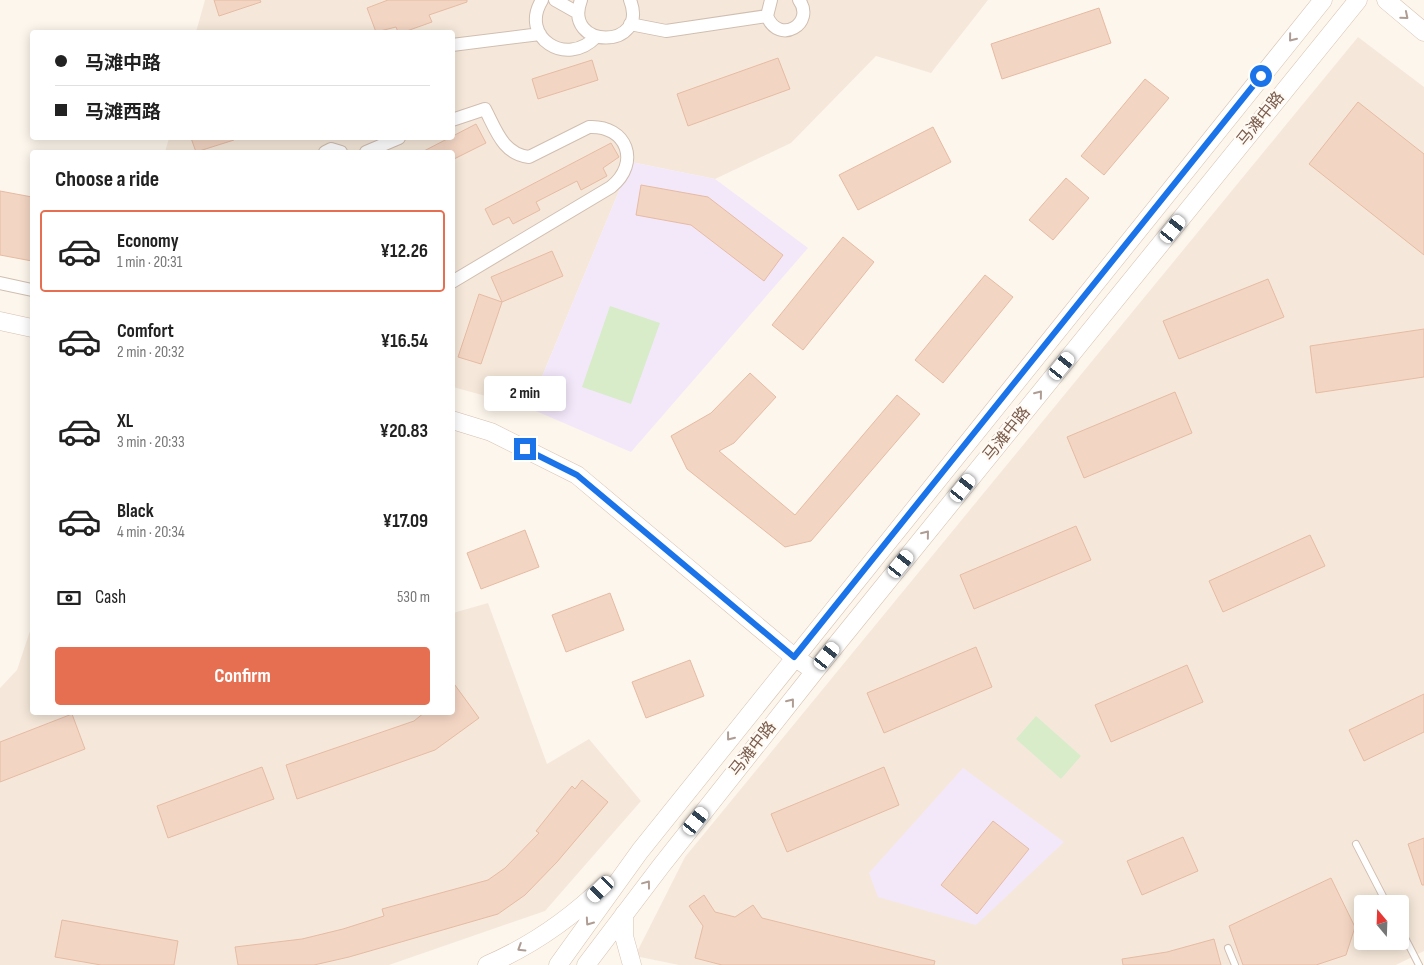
<!DOCTYPE html>
<html lang="en">
<head>
<meta charset="utf-8">
<style>
  :root { --surface:#fff; --page:#f6f6f6; --text:#222; --muted:#767676; --line:#e0e0e0; --accent:#e76f51 }
  body { margin:0; font-family:"Sofia Sans Condensed","Noto Sans SC",sans-serif; background:var(--page); color:var(--text); height:100vh; display:flex; flex-direction:column; font-size:19px; white-space:nowrap }
  * { box-sizing:border-box; margin:0 }
  p { font-size:16px; color:var(--muted) }
  .icon { flex:none; width:28px; height:28px; fill:none; stroke:currentColor; stroke-width:2; stroke-linecap:round; stroke-linejoin:round }
  .map { position:relative; flex:1; overflow:hidden }
  .details { position:absolute; left:30px; top:150px; width:425px; height:565px; display:flex; flex-direction:column; background:var(--surface); border-radius:5px; box-shadow:0 2px 12px #0003 }
  .details>* { flex:none }
  .guide { position:absolute; left:30px; top:30px; width:425px; height:110px; border-radius:5px; box-shadow:0 2px 12px #0003; display:grid; align-content:center; height:110px; padding:0 25px; background:var(--surface) }
  .needle { width:32px; rotate:341deg }
  .buttons { position:absolute; left:1354px; top:895px; display:grid; gap:10px }
  .buttons a { display:grid; place-items:center; width:55px; height:55px; border-radius:5px; background:var(--surface); box-shadow:0 2px 12px #0003; font-size:25px }
  .end { position:absolute; width:22px; height:22px; margin:-11px; border:6px solid #1a73e8; background:#fff; box-shadow:0 0 0 2px #fff }
  .from { border-radius:50% }
  .bubble { position:absolute; height:35px; border-radius:5px; background:var(--surface); box-shadow:0 2px 12px #0003; font-size:16px; font-weight:700; line-height:35px; text-align:center }
  .car { position:absolute; width:15px; height:30px; margin:-15px -8px; border-radius:6px; box-shadow:0 0 4px 1px #0007; background:linear-gradient(#fff 24%,#345 0 40%,#fff 0 76%,#345 0 86%,#fff 0) }
  .guide b { display:flex; align-items:center; gap:18px; height:48px; font-size:19px }
  .guide b+b { border-top:1px solid var(--line) }
  .guide i { width:12px; height:12px; background:var(--text) }
  ul { padding:0; list-style:none }
  li { display:flex; align-items:center; gap:15px; height:82px; margin:0 10px 8px; padding:0 15px; border:2px solid transparent; border-radius:5px }
  li div { flex:1 }
  li b { display:block; font-size:19px }
  li em { font-style:normal; font-weight:700 }
  li.current { border-color:var(--accent) }
  li>.icon { width:45px; height:45px; stroke-width:1.5 }
  h2 { padding:0 25px; font-size:22px; line-height:60px }
  .pay { display:flex; align-items:center; gap:12px; height:55px; padding:0 25px; font-size:19px }
  .pay p { margin-inline-start:auto }
  .cta { display:flex; gap:10px; margin-top:auto; padding:10px 25px }
  .cta a { flex:1; height:58px; border-radius:5px; background:var(--accent); color:#fff; font-size:20px; font-weight:700; line-height:58px; text-align:center }
  .map>svg:first-child { display:block }
  .residential { fill:#f5e8da; fill-rule:evenodd }
  .education { fill:#f3e8fa }
  .green { fill:#d8ecc9 }
  .building { fill:#f3d5c3; stroke:#e6bba3 }
  .lines { fill:none; stroke-linecap:round; stroke-linejoin:round }
  .lane-casing { stroke:#d1beb0; stroke-width:8 }
  .street-casing { stroke:#d1beb0; stroke-width:14 }
  .secondary-casing { stroke:#d6c0b0; stroke-width:19 }
  .lane { stroke:#fff; stroke-width:6 }
  .street { stroke:#fff; stroke-width:12 }
  .secondary { stroke:#fff; stroke-width:18 }
  .oneway { stroke:#af9d94 }
  .route { stroke:#1a73e8; stroke-width:6 }
  .labels { text-anchor:middle; dominant-baseline:central; stroke-width:4.5; stroke-linejoin:round; paint-order:stroke }
  .street-label { font-size:16px; fill:#7a5c4d; stroke:#fffaf3 }
</style>
</head>
<body>
<div class="map">
<svg width="1424" height="965" viewBox="0 0 1424 965">
  <rect width="100%" height="100%" fill="#fdf6ec"/>
  <path class="residential" d="M205,0h783l-57,73 -55,-17 -85,87 -76,36 -84,-17 -102,246 -76,-21 -1,-235h-287l4,-14h283v-106h-256z
    M1358,37l66,50v864l-28,14h-717l-44,-9 50,-99zM1362,904h38v37h-38z
    M488,603l59,161 42,-25 52,62 -96,110 -156,54h-389v-277l17,-18 15,-45v87h420l1,-99z"/>
  <path class="education" d="M631,162l84,17 93,69 -177,204 -102,-44z
    M963,768l101,74 -88,83 -98,-28 -9,-24z"/>
  <path class="green" d="M610,306l50,17 -29,81 -49,-17z
    M1036,716l45,40 -20,23 -45,-40z"/>
  <path class="building" d="M214,0h46l1,2 -42,14z
    M388,0h79v2l-38,13 3,7 -28,10h-6l-2,-5 -20,5 -9,-24z
    M1099,8l12,35 -109,36 -11,-35z
    M778,58l12,31 -102,37 -11,-32z
    M592,60l6,20 -60,19 -6,-20z
    M1145,79l24,19 -65,77 -23,-19z
    M1358,102l66,52v101l-115,-91z
    M476,124l10,19 -34,17v-8h-30z
    M933,127l18,35 -93,48 -19,-35z
    M191,138h43v2l-38,12z
    M611,143l8,14 -16,11 4,8 -26,14 -4,-9 -41,21 4,8 -27,14 -4,-7 -16,8 -8,-16z
    M1066,178l23,20 -36,42 -24,-20z
    M641,185l67,12 75,58 -19,26 -73,-56 -55,-10z
    M0,191l32,6v64l-32,-6z
    M843,237l31,25 -71,88 -31,-25z
    M552,251l11,25 -61,26 -11,-25z
    M985,275l28,22 -70,86 -28,-23z
    M1268,279l16,38 -105,42 -16,-38z
    M479,294l23,8 -21,62 -23,-7z
    M1424,329v48l-108,16 -6,-47z
    M750,373l26,24 -42,46 -15,8 76,64 102,-120 23,19 -109,127 -26,6 -98,-78 -16,-33 40,-23z
    M1175,392l17,41 -108,45 -17,-41z
    M1076,526l15,34 -117,49 -14,-34z
    M525,530l14,37 -58,22 -14,-36z
    M1310,535l15,31 -102,46 -14,-31z
    M610,593l14,37 -58,22 -14,-37z
    M976,647l16,40 -108,46 -17,-40z
    M690,660l14,36 -58,22 -14,-36z
    M1187,665l16,37 -92,40 -16,-37z
    M452,681l27,37 -44,32 -138,49 -11,-34 128,-44 11,-9h27z
    M1424,694v38l-60,29 -15,-31z
    M72,714l13,35 -85,33v-40z
    M262,767l12,32 -106,39 -11,-32z
    M884,767l15,38 -112,47 -16,-38z
    M582,780l26,22 -51,60 -32,33 -27,19 -149,43 -35,8h-76l-3,-18 67,-8 41,-10 41,-13 -2,-7 106,-29 17,-12 34,-35 -3,-2 36,-45 3,3z
    M993,821l36,28 -52,65 -36,-29z
    M1183,837l15,34 -56,24 -15,-34z
    M1424,838v47h-2l-14,-41z
    M1331,878l24,49 -9,28 -30,10h-73l-14,-39z
    M704,895l11,17 20,5 18,-12 9,13 173,43 -1,4h-212l-27,-7 8,-32 -14,-20z
    M62,920l116,21 -4,24h-73l-46,-8z
    M1214,939l7,26h-98l-1,-6 45,-7z"/>
  <g class="lines">
    <g class="lane-casing">
      <path id="lane" d="M1356,844l31,60
        M1400,928l19,37
        M1228,948l7,17"/>
    </g>
    <g class="street-casing">
      <path id="street" d="M542,0c-23,37 24,68 54,37
        M555,0l23,13
        M581,0c-19,50 69,50 49,0
        M771,0l-4,16c12,30 49,7 32,-16
        M630,24l36,7 101,-15
        M452,45l88,-11
        M452,120l33,-11c11,21 18,45 44,48l60,-30c38,-2 52,36 22,60l-159,95
        M325,152l6,-3 10,3
        M366,152l33,-14
        M0,283l32,7"/>
    </g>
    <g class="secondary-casing">
      <path id="secondary" d="M1386,0l38,32
        M0,321l32,7
        M452,420l39,12 86,43 217,182 21,14
        M624,914v22l8,29
        M487,965c44,-19 84,-47 118,-80
        M558,965l82,-114 683,-851
        M586,965l75,-99 154,-195 543,-671"/>
    </g>
    <use href="#lane" class="lane"/>
    <use href="#street" class="street"/>
    <use href="#secondary" class="secondary"/>
  </g>
  <defs><path id="oneway-chevron" d="M-2-3.5L2.5 0L-2 3.5" fill="none" stroke-width="1.6" stroke-linecap="round" stroke-linejoin="round" transform="scale(1.25)"/></defs>
  <g class="oneway">
    <use href="#oneway-chevron" transform="translate(1405 16) rotate(40)"/>
    <use href="#oneway-chevron" transform="translate(1292 38) rotate(129)"/>
    <use href="#oneway-chevron" transform="translate(1039 394) rotate(-51)"/>
    <use href="#oneway-chevron" transform="translate(926 534) rotate(-51)"/>
    <use href="#oneway-chevron" transform="translate(791 702) rotate(-52)"/>
    <use href="#oneway-chevron" transform="translate(730 737) rotate(128)"/>
    <use href="#oneway-chevron" transform="translate(647 884) rotate(-53)"/>
    <use href="#oneway-chevron" transform="translate(589 922) rotate(125)"/>
    <use href="#oneway-chevron" transform="translate(521 948) rotate(148)"/>
  </g>
  <g class="lines">
    <path class="route" d="M525,449l52,26 217,182 467,-581"/>
  </g>
  <g class="labels">
    <g class="street-label">
      <text transform="translate(1261 119) rotate(-51)">马滩中路</text>
      <text transform="translate(1007 434) rotate(-51)">马滩中路</text>
      <text transform="translate(753 749) rotate(-52)">马滩中路</text>
    </g>
  </g>
</svg>
<div class="buttons">
<a><svg class="needle" viewBox="-14 -14 28 28"><path d="M0-13l5 13h-10z" fill="#e53935"/><path d="M0 13l5-13h-10z" fill="#767676"/></svg></a>
</div>
<i class="end from" style="left:1261px;top:76px"></i>
<i class="end" style="left:525px;top:449px"></i>
<div class="bubble" style="left:484px;top:376px;width:82px">2 min</div>
<i class="car" style="left:1173px;top:229px;rotate:39deg"></i>
<i class="car" style="left:1062px;top:366px;rotate:39deg"></i>
<i class="car" style="left:963px;top:488px;rotate:39deg"></i>
<i class="car" style="left:901px;top:564px;rotate:39deg"></i>
<i class="car" style="left:827px;top:656px;rotate:39deg"></i>
<i class="car" style="left:696px;top:821px;rotate:39deg"></i>
<i class="car" style="left:601px;top:889px;rotate:226deg"></i>
<div class="guide">
<b><i class="from"></i>马滩中路</b>
<b><i></i>马滩西路</b>
</div>
<section class="details">
<h2>Choose a ride</h2>
<ul>
<li class="current"><svg class="icon" aria-label="car" viewBox="0 0 24 24"><path d="M5 17H2v-5l4-1 3-4h7l3 4 3 1v5h-3M9 17h6M6 11h13"/><circle cx="7" cy="17" r="2"/><circle cx="17" cy="17" r="2"/></svg><div><b>Economy</b><p>1 min · 20:31</p></div><em>¥12.26</em></li>
<li><svg class="icon" aria-label="car" viewBox="0 0 24 24"><path d="M5 17H2v-5l4-1 3-4h7l3 4 3 1v5h-3M9 17h6M6 11h13"/><circle cx="7" cy="17" r="2"/><circle cx="17" cy="17" r="2"/></svg><div><b>Comfort</b><p>2 min · 20:32</p></div><em>¥16.54</em></li>
<li><svg class="icon" aria-label="car" viewBox="0 0 24 24"><path d="M5 17H2v-5l4-1 3-4h7l3 4 3 1v5h-3M9 17h6M6 11h13"/><circle cx="7" cy="17" r="2"/><circle cx="17" cy="17" r="2"/></svg><div><b>XL</b><p>3 min · 20:33</p></div><em>¥20.83</em></li>
<li><svg class="icon" aria-label="car" viewBox="0 0 24 24"><path d="M5 17H2v-5l4-1 3-4h7l3 4 3 1v5h-3M9 17h6M6 11h13"/><circle cx="7" cy="17" r="2"/><circle cx="17" cy="17" r="2"/></svg><div><b>Black</b><p>4 min · 20:34</p></div><em>¥17.09</em></li>
</ul>
<div class="pay"><svg class="icon" aria-label="cash" viewBox="0 0 24 24"><path d="M3 7h18v10H3z"/><circle cx="12" cy="12" r="2"/></svg>Cash<p>530 m</p></div>
<div class="cta"><a>Confirm</a></div>
</section>
</div>
</body>
</html>
